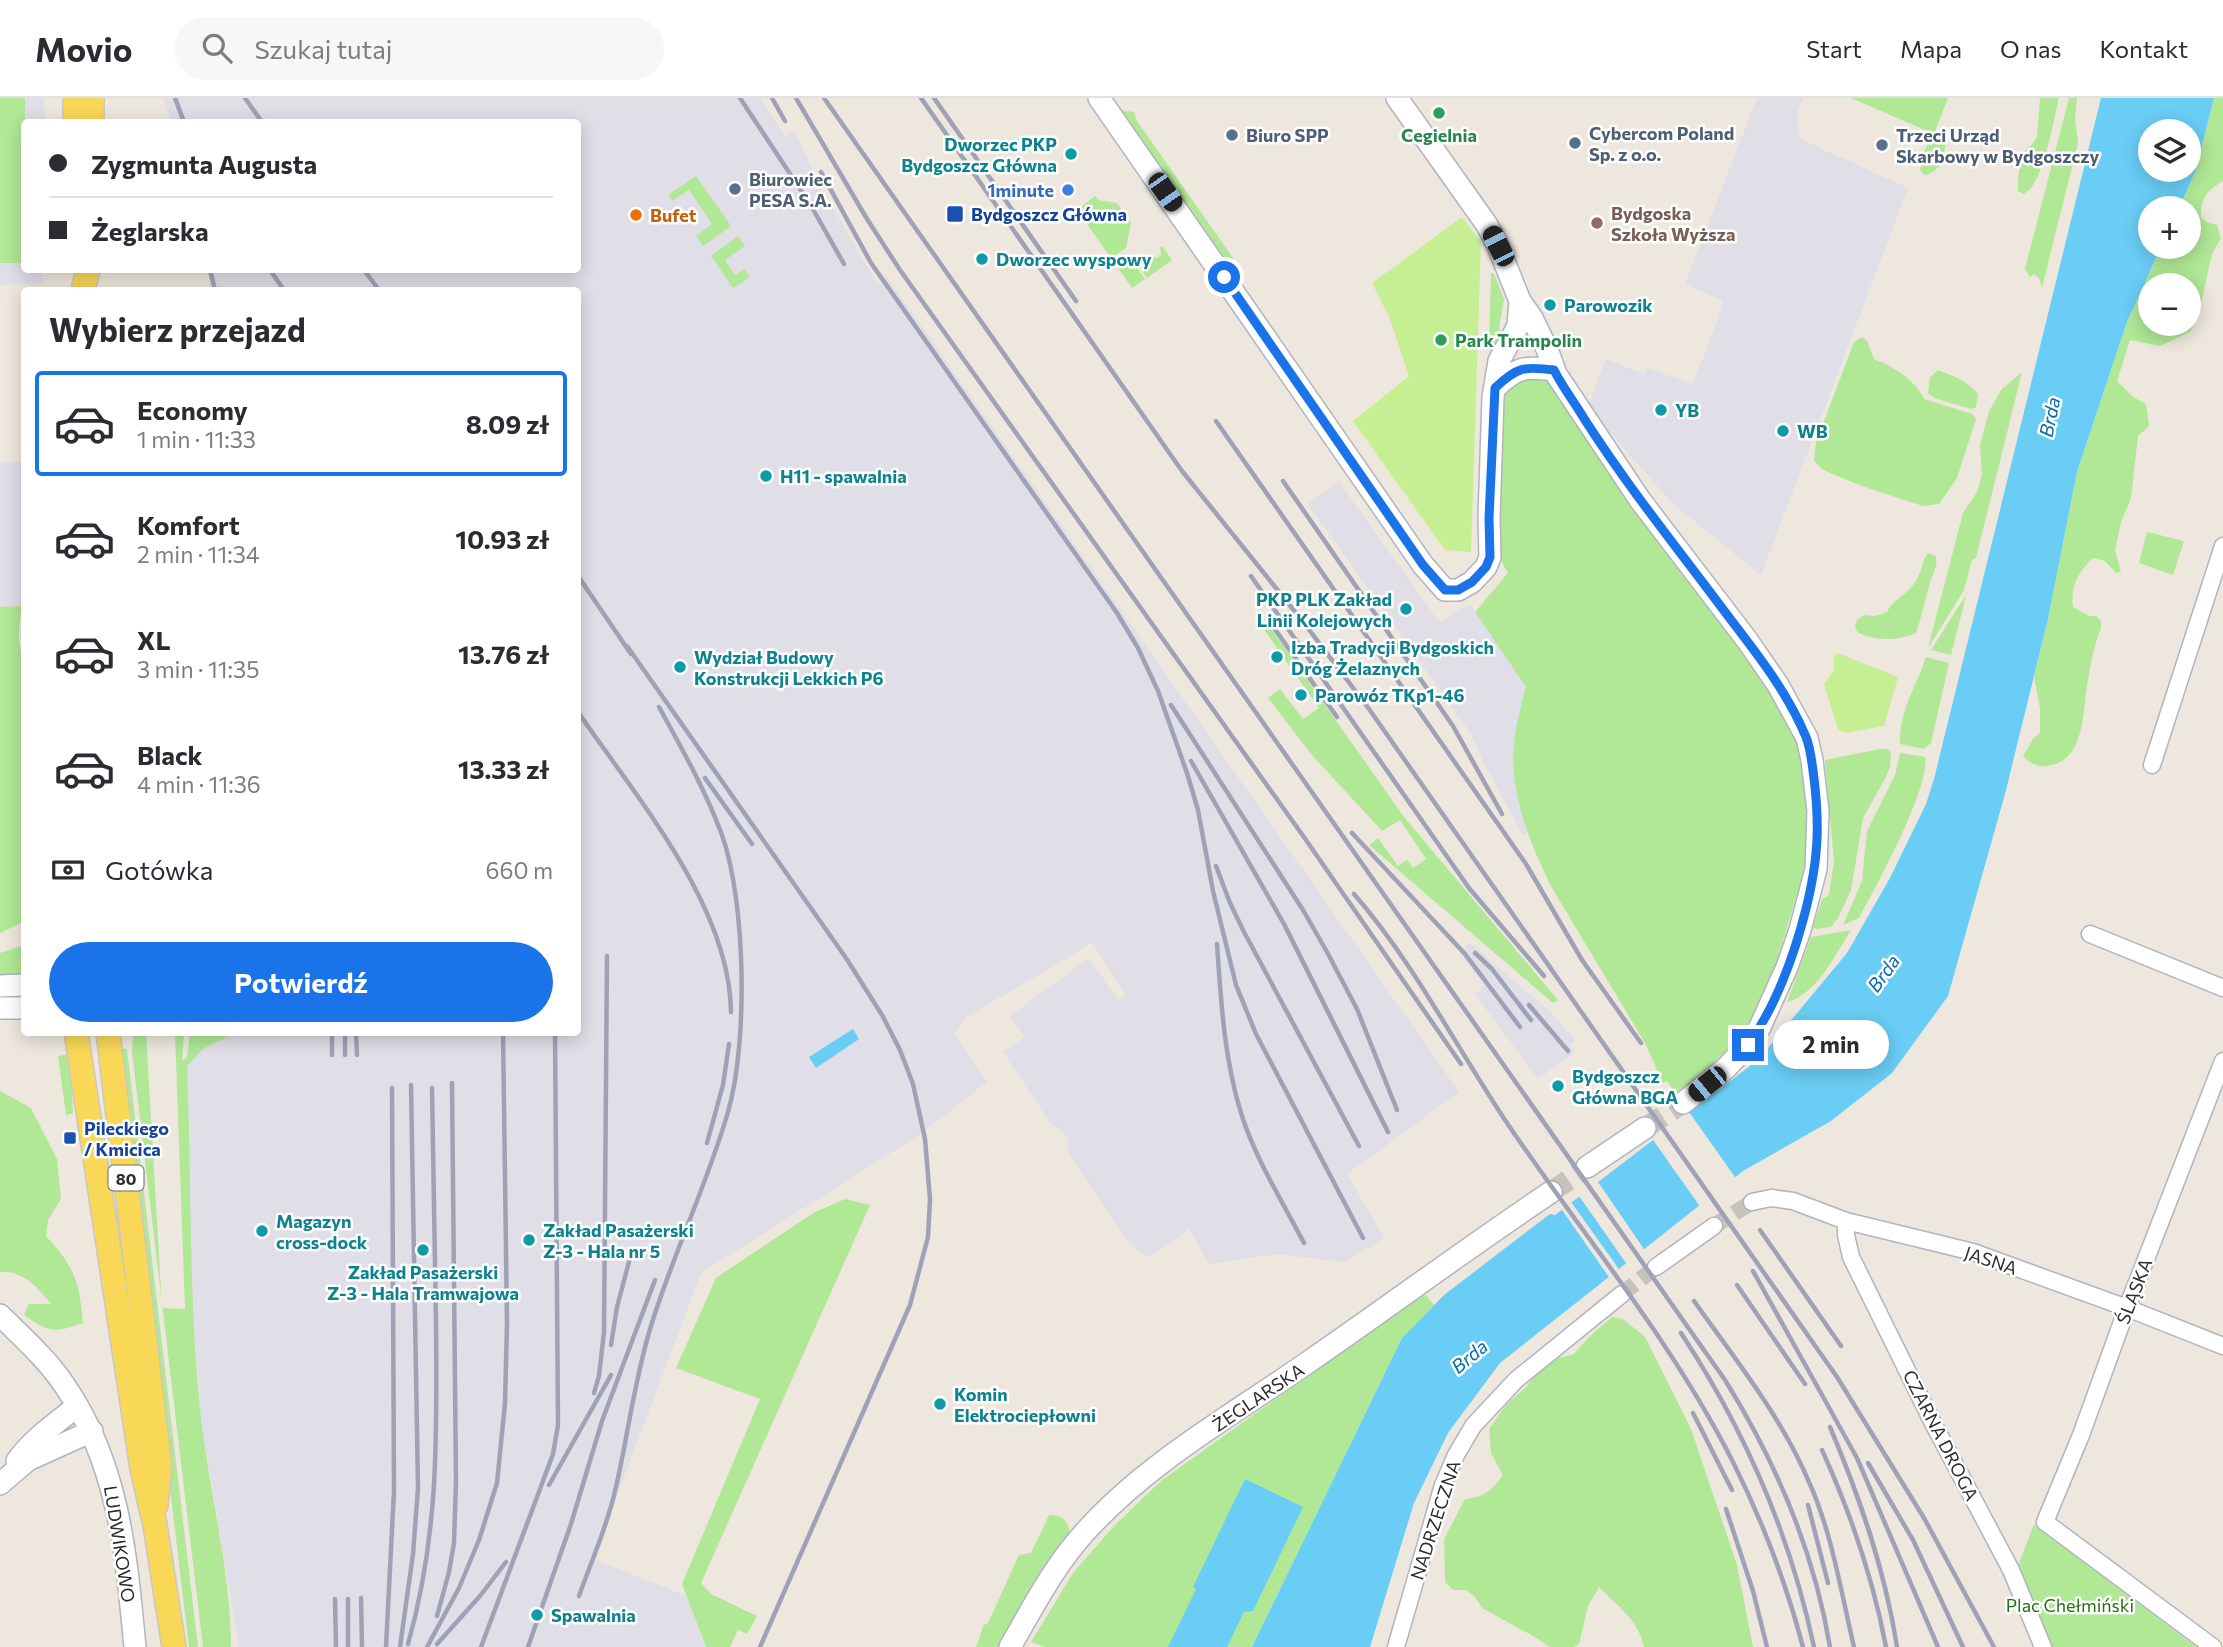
<!DOCTYPE html>
<html lang="pl">
<head>
<meta charset="utf-8">
<style>
  :root { --surface:#fff; --page:#f7f7f7; --text:#2b2b33; --muted:#7c7c81; --line:#e1e1e2; --accent:#1a73e8 }
  body { margin:0; font-family:Commissioner,sans-serif; background:var(--page); color:var(--text); height:100vh; display:flex; flex-direction:column; font-size:26px; white-space:nowrap }
  * { box-sizing:border-box; margin:0 }
  p { font-size:23px; color:var(--muted) }
  .icon { flex:none; width:38px; height:38px; fill:none; stroke:currentColor; stroke-width:2; stroke-linecap:round; stroke-linejoin:round }
  .map { position:relative; flex:1; overflow:hidden }
  .drawer { position:absolute; left:21px; top:189px; width:560px; height:749px; display:flex; flex-direction:column; background:var(--surface); border-radius:7px; box-shadow:0 4px 18px #0003 }
  .drawer>* { flex:none }
  .top-card { position:absolute; left:21px; top:21px; width:560px; height:154px; border-radius:7px; box-shadow:0 4px 18px #0003; display:grid; align-content:center; height:154px; padding:0 28px; background:var(--surface) }
  .controls { position:absolute; left:2138px; top:21px; display:grid; gap:14px }
  .controls a { display:grid; place-items:center; width:63px; height:63px; border-radius:50%; background:var(--surface); box-shadow:0 4px 18px #0003; font-size:35px }
  .end { position:absolute; width:32px; height:32px; margin:-16px; border:9px solid #1a73e8; background:#fff; box-shadow:0 0 0 4px #fff }
  .from { border-radius:50% }
  .bubble { position:absolute; height:49px; border-radius:24px; background:var(--surface); box-shadow:0 4px 18px #0003; font-size:23px; font-weight:700; line-height:49px; text-align:center }
  .car { position:absolute; width:21px; height:42px; margin:-21px -10px; border-radius:9px; box-shadow:0 0 5px 2px #0007; background:linear-gradient(#222 24%,#8ab4d8 0 40%,#222 0 76%,#8ab4d8 0 86%,#222 0) }
  .top-card b { display:flex; align-items:center; gap:24px; height:66px; font-size:26px }
  .top-card b+b { border-top:2px solid var(--line) }
  .top-card i { width:18px; height:18px; background:var(--text) }
  ul { padding:0; list-style:none }
  li { display:flex; align-items:center; gap:21px; height:105px; margin:0 14px 10px; padding:0 14px; border:4px solid transparent; border-radius:7px }
  li div { flex:1 }
  li b { display:block; font-size:26px }
  li em { font-style:normal; font-weight:700 }
  li.active { border-color:var(--accent) }
  li>.icon { width:63px; height:63px; stroke-width:1.5 }
  h2 { padding:0 28px; font-size:32px; line-height:84px }
  .pay { display:flex; align-items:center; gap:18px; height:77px; padding:0 28px; font-size:26px }
  .pay p { margin-inline-start:auto }
  .primary-button { display:flex; gap:14px; margin-top:auto; padding:14px 28px }
  .primary-button a { flex:1; height:80px; border-radius:42px; background:var(--accent); color:#fff; font-size:28px; font-weight:700; line-height:80px; text-align:center }
  header { display:flex; align-items:center; gap:42px; box-sizing:border-box; height:98px; padding:0 35px; background:var(--surface); border-bottom:2px solid var(--line) }
  header strong { font-size:33px }
  nav { display:flex; gap:38px; margin-inline-start:auto; font-size:24px }
  .search { width:490px; height:63px; background:var(--page); display:flex; align-items:center; gap:18px; box-sizing:border-box; padding:0 24px; border-radius:38px; color:var(--muted); font-size:26px }
  .map>svg:first-child { display:block }
  .industrial { fill:#e0dee6 }
  .green { fill:#b0e896; fill-rule:evenodd }
  .pitch { fill:#c5ef92 }
  .water { fill:#6acdf6; fill-rule:evenodd }
  .pier { fill:#eee7dd }
  .lines { fill:none; stroke-linecap:round; stroke-linejoin:round }
  .street-tunnel { stroke:#c7c2ba; stroke-width:16; stroke-dasharray:16 8; stroke-linecap:butt }
  .secondary-tunnel { stroke:#c7c2ba; stroke-width:21; stroke-dasharray:21 10; stroke-linecap:butt }
  .street-casing { stroke:#b1b3c0; stroke-width:19 }
  .secondary-casing { stroke:#b1b3c0; stroke-width:24 }
  .primary-casing { stroke:#c8c8c8; stroke-width:26 }
  .street { stroke:#fff; stroke-width:16 }
  .secondary { stroke:#fff; stroke-width:21 }
  .primary { stroke:#f9d757; stroke-width:23 }
  .rail { stroke:#9fa2b7; stroke-width:4.5 }
  .route { stroke:#1a73e8; stroke-width:9 }
  .leisure-dot { fill:#2e9e5b; stroke:#fff; stroke-width:2.5 }
  .service-dot { fill:#5c6f8a; stroke:#fff; stroke-width:2.5 }
  .culture-dot { fill:#0f9aa8; stroke:#fff; stroke-width:2.5 }
  .shop-dot { fill:#3f7fe0; stroke:#fff; stroke-width:2.5 }
  .transit-dot { fill:#1a4fb4; stroke:#fff; stroke-width:2.5 }
  .food-dot { fill:#e8710a; stroke:#fff; stroke-width:2.5 }
  .education-dot { fill:#8d6e63; stroke:#fff; stroke-width:2.5 }
  .labels { text-anchor:middle; dominant-baseline:central; stroke-width:5; stroke-linejoin:round; paint-order:stroke }
  .shield { fill:#fff; stroke:#6b6b6b; stroke-width:2 }
  .shield-label { font-size:16px; font-weight:bold; fill:#2c2c2c }
  .service-label { font-size:18px; font-weight:bold; fill:#4e5e75; stroke:#fff; text-anchor:start }
  .leisure-label { font-size:18px; font-weight:bold; fill:#27864d; stroke:#fff }
  .culture-label { font-size:18px; font-weight:bold; fill:#0d838f; stroke:#fff; text-anchor:start }
  .shop-label { font-size:18px; font-weight:bold; fill:#366cbe; stroke:#fff; text-anchor:end }
  .education-label { font-size:18px; font-weight:bold; fill:#785e54; stroke:#fff; text-anchor:start }
  .transit-label { font-size:18px; font-weight:bold; fill:#164399; stroke:#fff; text-anchor:start }
  .food-label { font-size:18px; font-weight:bold; fill:#c56008; stroke:#fff; text-anchor:start }
  .street-label { font-size:18px; fill:#2c2c2c; stroke:#fff }
  .park-label { font-size:18px; fill:#266e16; stroke:#fff }
  .water-label { font-size:19px; font-style:italic; fill:#056aa6; stroke:#fff }
</style>
</head>
<body>
<header>
<strong>Movio</strong>
<div class="search"><svg class="icon" aria-label="search" viewBox="0 0 24 24"><circle cx="10" cy="10" r="6"/><path d="M15 15l6 6"/></svg>Szukaj tutaj</div>
<nav><a>Start</a><a>Mapa</a><a>O nas</a><a>Kontakt</a></nav>
</header>
<div class="map">
<svg width="2223" height="1549" viewBox="0 0 2223 1549">
  <rect width="100%" height="100%" fill="#eee7dd"/>
  <path class="industrial" d="M0,0h44l1,24h-21v148h18l2,14 -44,1z
    M163,0h597l25,38 9,-6 25,54 58,100 10,-7 572,815 -112,82 37,64 -39,24 -68,-8 -68,10 -20,-35 -40,28 -11,-6 -9,-9 -62,-91 2,-11 -8,-11 -10,-5 -48,-72 22,-15 -15,-21 79,-58 29,42 8,-5 -34,-53 -36,23 -92,53 -9,16 32,48 -68,53 -218,138 -108,286 94,37 18,51h-466l-37,-221 -10,-117 -12,-244 24,-19 28,-13 346,-1v-742h-366l-5,-20h371v-148h-407z
    M1757,0h46l-6,16 3,25 108,49 -147,387 -88,-71 -85,-97 18,-48 38,15 3,-6 46,16 25,-65 5,-18 -38,-17z
    M0,364h24v144l-24,1z
    M1339,384l101,141 30,-19 56,83 -11,48 -1,16 9,65 5,15 -5,4 -38,-70 -14,-31 -163,-230z
    M1470,845l76,65 30,32 -6,5 4,8 -36,26 -63,-85 10,-8 -26,-33z"/>
  <path class="green" d="M0,0h25l-1,165h-24z
    M1851,0h97l-14,36z
    M2040,0h19c-6,22 -15,88 -36,96l-5,-3c-1,-9 2,-32 7,-40 4,-5 9,-8 12,-13z
    M2069,0h8l-2,21 3,24 -36,145 -3,-10 -5,-4 -4,3 -5,-8z
    M2214,0h9v83c-17,10 -22,17 -22,36l7,6 9,2 4,13 -9,16 -14,63 -8,15 -30,14 -30,-6 -13,41 16,16 13,7 3,22 -11,10 -7,62 -10,24 -6,28 6,22 -5,1 -11,-12 -12,-3c-15,14 -23,29 -20,49l16,9h7l5,5v7c-7,18 -11,39 -14,58 -5,29 -2,75 -40,80 -9,2 -19,-4 -24,-10l10,-17 7,-6v-25l-6,-31 14,-58 29,-147 50,-150 34,-75h28v-39h-10l16,-36zM2151,187h38v39h-38z
    M1117,12l17,2 3,9 103,147 -2,6 -5,1z
    M1933,39h8l5,7c-4,16 -4,27 -22,31l-4,-5c3,-11 4,-25 13,-33z
    M696,78l35,50 -28,20 -7,-10 16,-12 -23,-34 -17,11 -4,-6z
    M1095,98l3,4 19,3 14,20 -5,25 -15,10 -34,-48z
    M738,138l7,10 -20,14 10,15 9,-6 6,8 -17,11 -22,-32z
    M1162,148l10,14 -25,18 -8,-11 8,-2v-7l4,-3 6,3 4,-3 -1,-7z
    M1131,161l14,20 -13,9 -14,-20z
    M1491,175l3,1 10,25 -5,29 3,7 -13,17z
    M1862,239l5,4 7,18c19,7 41,21 50,40l48,15 4,5 -19,59 -18,26 -16,2 -61,-20 -39,-16 -9,-9 2,-19 38,-100z
    M1938,272c15,6 30,11 40,24l-2,13 -5,2 -37,-11 -6,-5 2,-16z
    M2022,274l-46,186 -4,2 -8,30 -36,58 35,-135 14,-21 5,-17 -2,-30 9,-34 13,-22z
    M1520,279l25,1 7,8 219,302 17,32 11,31 6,33 4,36 -2,30 -6,31 -28,93 -16,41 -14,20 -29,27 -13,19 -23,16 -11,-16 -4,2 -18,-40 -93,-155c-23,-46 -45,-100 -37,-153 2,-16 7,-32 11,-48l-51,-75 33,-39 -12,-21 5,-156z
    M2147,434l37,9 -11,34 -34,-12z
    M1928,455l8,3c2,11 -3,16 -6,27 -5,16 -8,33 -14,50 -19,8 -39,8 -58,0l-3,-6 2,-7 7,-5 11,1 12,-4c8,-15 23,-19 30,-33 5,-9 5,-17 11,-26z
    M1967,494l-16,63 -20,-5 37,-58z
    M22,508c-2,15 -7,38 2,50l-1,266 -23,11v-326z
    M1268,526l136,193 154,183 -5,3 -184,-158 9,-7 20,28 9,-6 6,8 13,-9 -26,-39 -18,11 -71,-77 -43,-56 12,-9 23,30 16,-11 -56,-80z
    M1926,559l23,6 -18,80 -7,6 -24,-5c-1,-34 16,-56 26,-87z
    M1880,651h8l3,4 -1,14 -4,10 -23,41 -12,72 -13,28 -7,9 -15,2 -3,-2 9,-28 7,-4 5,-34 -9,-101z
    M1900,655l25,4c6,29 -50,132 -66,161l-16,7 19,-44 5,-50 28,-56z
    M1851,832c-16,25 -34,64 -64,72l24,-65z
    M24,847v33l-24,-1v-24z
    M133,935h13l16,275 23,1 -10,-276h9l-2,28 5,-4 3,-24h45l-32,16 -16,17c5,120 1,241 15,360 9,74 29,147 29,221h-28l-71,-595z
    M117,950l10,1 71,598h-9z
    M70,956l3,59 -7,2 -8,-59z
    M0,993l31,17 26,51 4,40 -13,21 -2,16c29,32 33,44 37,87 -29,10 -33,10 -59,-8l5,-11h22c-13,-16 -28,-34 -51,-32z
    M845,1101l25,6 -169,378 10,11 46,22 -10,18 -9,-4 -8,17h-24l-24,-63 78,-185 -84,-31 40,-90 99,-66z
    M1426,1197l8,10 -32,33 -150,309h-207l-14,-5 42,-69 41,-47 48,-46 252,-180z
    M1612,1219l11,2 22,18 46,92 46,136 16,82h-109c-5,-26 -27,-42 -45,-60l-11,19 -9,38 -5,3h-24l-17,-11 -51,-28 -7,-11 -9,-7h-13l-8,-8 -1,-43 21,-40c19,-2 26,-8 38,-24l-12,-22 -2,-24 17,-24 20,-18 21,-26 27,-7 15,-17z
    M1049,1417c14,-1 22,8 20,22l-43,60 -27,50h-23l8,-23 3,1 32,-70 12,-2z
    M2034,1426l162,123h-153l-29,-71z"/>
  <path class="pitch" d="M1462,119l19,25 -10,310 -26,-2 -92,-129 56,-45 -19,-57 -18,-36z
    M1837,555l61,24 -14,49 -38,7 -8,-4 -14,-45 10,-14v-14z"/>
  <path class="water" d="M2101,0h113l-19,74 -16,36h-28v39h10l-34,75 -50,150 -29,147 -43,175 -57,202 -56,77 -61,48 -88,50 -243,192 -52,70 -34,70 -44,144h-118l150,-309 42,-43 106,-81 5,1 204,-156 88,-106 43,-75 36,-74 8,-25zM2151,33h38v39h-38z
    M853,931l6,10 -43,29 -7,-11z
    M1245,1381l58,28 -50,104 -9,1 -17,35h-59l28,-58 -3,-2z"/>
  <path class="pier" d="M1687,1011l50,71 -36,28 -50,-71z
    M1596,1081l50,73 -18,14 -51,-73z
    M1569,1101l52,73 -10,8 -51,-73z"/>
  <g class="lines">
    <path class="street-tunnel" d="M1714,1128l38,-24
      M1622,1196l34,-27"/>
    <path class="secondary-tunnel" d="M1645,1030l38,-25
      M1551,1094l36,-25"/>
    <g class="street-casing">
      <path id="street" d="M2152,667l71,-219
        M2090,836l133,54
        M1752,1104l19,-4 22,3 53,20 127,31 154,56 96,38
        M1846,1123v14l5,22 83,168 77,145 32,77
        M1656,1169l58,-41
        M1396,1549l47,-162 13,-30 17,-29 43,-46 106,-86
        M2213,1549l-168,-125 36,-87 46,-127 96,-247"/>
    </g>
    <g class="secondary-casing">
      <path id="secondary" d="M1099,0l324,467 22,25h13l14,-8 14,-15 4,-10 -1,-39 4,-121 6,-36 19,-35 2,-25
        M1397,0l90,127 11,21 22,55 12,17 15,31 9,25 84,126 107,140 31,45 29,53 5,22 6,51 -2,58 -16,61 -13,37 -27,60 -12,18 -22,23 -43,35
        M1495,290c22,-21 29,-22 59,-18
        M0,888l24,-1
        M0,910h24
        M1587,1069l58,-39
        M0,1217c23,23 47,44 65,71 54,79 61,168 70,261
        M17,1363c15,-22 40,-38 60,-55
        M0,1386l28,-24 64,-29
        M1010,1549c23,-40 44,-81 75,-115 61,-68 144,-115 219,-167 83,-57 163,-117 247,-173"/>
    </g>
    <g class="primary-casing">
      <path id="primary" d="M75,0v24
        M92,0v24
        M83,192l5,-20
        M76,934l66,437 13,56 19,122
        M108,934l52,434 -4,39"/>
    </g>
    <use href="#street" class="street"/>
    <use href="#secondary" class="secondary"/>
    <use href="#primary" class="primary"/>
    <path class="rail" d="M175,0l9,24
      M245,0l17,24
      M740,0l70,106 34,60
      M772,0l13,23
      M796,0l71,121 33,51 406,570 155,224
      M824,0l901,1282c51,82 89,171 105,267
      M921,0l261,373 122,152 65,86 468,668 87,141 70,129
      M934,0l142,203
      M821,74l50,91 246,350 21,35 20,43 29,82 11,37 15,81 23,94 20,49 107,204
      M210,172l5,20
      M270,172l14,20
      M364,172l15,20
      M1216,323l310,443 56,96 59,83
      M1283,383l170,245 49,88
      M578,478l53,78
      M1251,478l218,312 75,88
      M1272,527l65,92
      M627,548l219,312 36,57 18,35 13,34 12,55 5,60 -2,38 -18,68 -150,342
      M1171,607l132,205 24,42 30,57 40,101
      M578,614c58,85 152,194 153,300
      M1191,663l93,163 104,208
      M705,680l47,66
      M1352,735l113,121 55,73
      M1216,768l14,37 14,29 115,214
      M1354,796c61,70 103,155 155,232 75,110 162,214 223,334 30,60 54,122 71,187
      M1217,846c4,57 7,114 24,169 14,45 41,88 63,130
      M1475,855l17,16 39,51
      M1529,907l39,46
      M332,934v23
      M345,934v23
      M356,934l1,23
      M707,1045l16,-58 6,-41
      M1760,1132l81,116
      M1753,1173l104,187 81,189
      M1737,1187l68,99
      M1694,1203c41,58 87,115 115,181 23,51 32,110 45,165
      M1681,1235c64,97 109,201 133,314
      M611,1247l6,-38 13,-49
      M594,1295l5,-17 5,-44 3,-376
      M1693,1315l39,77
      M1830,1329c30,71 55,143 67,220
      M1822,1352c29,64 51,128 64,197
      M1868,1365l45,77 50,107
      M549,1387l62,-110
      M1808,1407l20,78
      M1726,1411l27,82 14,56
      M579,1498c12,-34 28,-69 36,-105 13,-54 19,-111 36,-165 22,-72 56,-141 77,-214 20,-69 18,-209 -6,-277 -17,-46 -40,-86 -63,-128
      M361,1500l1,49
      M335,1501l1,48
      M348,1501v48
      M437,1518l12,-44 5,-29 2,-62 -4,-398
      M408,1546c31,-109 29,-210 28,-322 -2,-78 -3,-156 -4,-234
      M437,1546l43,-48 26,-34
      M386,1549l8,-156 -2,-403
      M400,1549l13,-93 5,-66 -7,-403
      M427,1549l32,-59 20,-48 18,-57 8,-80 2,-80 -4,-291
      M481,1549l62,-166 10,-27 5,-29 -3,-393
      M528,1549l43,-123 31,-103 53,-141"/>
  </g>
  <g class="lines">
    <path class="route" d="M1224,179l199,288 22,25h13l14,-8 14,-15 4,-10 -1,-39 6,-130c22,-21 29,-22 59,-18 9,18 21,33 31,50 43,67 93,129 140,192 30,39 62,79 81,125 5,12 6,28 8,41 6,50 4,83 -8,131 -12,47 -30,97 -58,136"/>
  </g>
  <g class="leisure-dot">
    <circle cx="1439" cy="15" r="7"/>
    <circle cx="1441" cy="242" r="7"/>
  </g>
  <g class="service-dot">
    <circle cx="1232" cy="37" r="7"/>
    <circle cx="1575" cy="45" r="7"/>
    <circle cx="1882" cy="47" r="7"/>
    <circle cx="735" cy="91" r="7"/>
  </g>
  <g class="culture-dot">
    <circle cx="1071" cy="56" r="7"/>
    <circle cx="982" cy="161" r="7"/>
    <circle cx="1550" cy="207" r="7"/>
    <circle cx="1661" cy="312" r="7"/>
    <circle cx="1783" cy="333" r="7"/>
    <circle cx="766" cy="378" r="7"/>
    <circle cx="1406" cy="511" r="7"/>
    <circle cx="1277" cy="559" r="7"/>
    <circle cx="680" cy="569" r="7"/>
    <circle cx="1301" cy="597" r="7"/>
    <circle cx="1558" cy="988" r="7"/>
    <circle cx="262" cy="1133" r="7"/>
    <circle cx="529" cy="1142" r="7"/>
    <circle cx="423" cy="1152" r="7"/>
    <circle cx="940" cy="1306" r="7"/>
    <circle cx="537" cy="1517" r="7"/>
  </g>
  <circle class="shop-dot" cx="1068" cy="92" r="7"/>
  <g class="transit-dot">
    <rect x="946" y="107" width="18" height="18" rx="3.5"/>
    <rect x="63" y="1033" width="14" height="14" rx="3.5"/>
  </g>
  <circle class="food-dot" cx="636" cy="117" r="7"/>
  <circle class="education-dot" cx="1597" cy="125" r="7"/>
  <g class="labels">
    <rect class="shield" x="108.5" y="1067.5" width="35" height="25" rx="5"/>
    <g class="shield-label">
      <text x="126" y="1080">80</text>
    </g>
    <g class="service-label">
      <text x="1589" y="35">Cybercom Poland<tspan x="1589" dy="21">Sp. z o.o.</tspan></text>
      <text x="1246" y="37">Biuro SPP</text>
      <text x="1896" y="37">Trzeci Urząd<tspan x="1896" dy="21">Skarbowy w Bydgoszczy</tspan></text>
      <text x="749" y="81">Biurowiec<tspan x="749" dy="21">PESA S.A.</tspan></text>
    </g>
    <g class="leisure-label">
      <text x="1439" y="37">Cegielnia</text>
      <text x="1455" y="242" text-anchor="start">Park Trampolin</text>
    </g>
    <g class="culture-label">
      <text x="1057" y="46" text-anchor="end">Dworzec PKP<tspan x="1057" dy="21">Bydgoszcz Główna</tspan></text>
      <text x="996" y="161">Dworzec wyspowy</text>
      <text x="1564" y="207">Parowozik</text>
      <text x="1675" y="312">YB</text>
      <text x="1797" y="333">WB</text>
      <text x="780" y="378">H11 - spawalnia</text>
      <text x="1392" y="501" text-anchor="end">PKP PLK Zakład<tspan x="1392" dy="21">Linii Kolejowych</tspan></text>
      <text x="1291" y="549">Izba Tradycji Bydgoskich<tspan x="1291" dy="21">Dróg Żelaznych</tspan></text>
      <text x="694" y="559">Wydział Budowy<tspan x="694" dy="21">Konstrukcji Lekkich P6</tspan></text>
      <text x="1315" y="597">Parowóz TKp1-46</text>
      <text x="1572" y="978">Bydgoszcz<tspan x="1572" dy="21">Główna BGA</tspan></text>
      <text x="276" y="1123">Magazyn<tspan x="276" dy="21">cross-dock</tspan></text>
      <text x="543" y="1132">Zakład Pasażerski<tspan x="543" dy="21">Z-3 - Hala nr 5</tspan></text>
      <text x="423" y="1174" text-anchor="middle">Zakład Pasażerski<tspan x="423" dy="21">Z-3 - Hala Tramwajowa</tspan></text>
      <text x="954" y="1296">Komin<tspan x="954" dy="21">Elektrociepłowni</tspan></text>
      <text x="551" y="1517">Spawalnia</text>
    </g>
    <g class="shop-label">
      <text x="1054" y="92">1minute</text>
    </g>
    <g class="education-label">
      <text x="1611" y="115">Bydgoska<tspan x="1611" dy="21">Szkoła Wyższa</tspan></text>
    </g>
    <g class="transit-label">
      <text x="971" y="116">Bydgoszcz Główna</text>
      <text x="84" y="1030">Pileckiego<tspan x="84" dy="21">/ Kmicica</tspan></text>
    </g>
    <g class="food-label">
      <text x="650" y="117">Bufet</text>
    </g>
    <g class="street-label">
      <text transform="translate(1991 1162) rotate(18)">JASNA</text>
      <text transform="translate(2134 1193) rotate(-69)">ŚLĄSKA</text>
      <text transform="translate(1258 1299) rotate(-34)">ŻEGLARSKA</text>
      <text transform="translate(1941 1337) rotate(63)">CZARNA DROGA</text>
      <text transform="translate(1435 1422) rotate(-72)">NADRZECZNA</text>
      <text transform="translate(120 1446) rotate(81)">LUDWIKOWO</text>
    </g>
    <g class="park-label">
      <text x="2070" y="1507">Plac Chełmiński</text>
    </g>
    <g class="water-label">
      <text transform="translate(2049 319) rotate(-78)">Brda</text>
      <text transform="translate(1883 875) rotate(-54)">Brda</text>
      <text transform="translate(1469 1258) rotate(-40)">Brda</text>
    </g>
  </g>
</svg>
<div class="controls">
<a><svg class="icon" aria-label="layers" viewBox="0 0 24 24"><path d="M12 4l9 5-9 5-9-5zM3 14l9 5 9-5"/></svg></a>
<a>+</a>
<a>−</a>
</div>
<i class="end from" style="left:1224px;top:179px"></i>
<i class="end" style="left:1748px;top:947px"></i>
<div class="bubble" style="left:1773px;top:922px;width:116px">2 min</div>
<i class="car" style="left:1165px;top:94px;rotate:145deg"></i>
<i class="car" style="left:1498px;top:148px;rotate:333deg"></i>
<i class="car" style="left:1707px;top:986px;rotate:231deg"></i>
<div class="top-card">
<b><i class="from"></i>Zygmunta Augusta</b>
<b><i></i>Żeglarska</b>
</div>
<section class="drawer">
<h2>Wybierz przejazd</h2>
<ul>
<li class="active"><svg class="icon" aria-label="car" viewBox="0 0 24 24"><path d="M5 17H2v-5l4-1 3-4h7l3 4 3 1v5h-3M9 17h6M6 11h13"/><circle cx="7" cy="17" r="2"/><circle cx="17" cy="17" r="2"/></svg><div><b>Economy</b><p>1 min · 11:33</p></div><em>8.09 zł</em></li>
<li><svg class="icon" aria-label="car" viewBox="0 0 24 24"><path d="M5 17H2v-5l4-1 3-4h7l3 4 3 1v5h-3M9 17h6M6 11h13"/><circle cx="7" cy="17" r="2"/><circle cx="17" cy="17" r="2"/></svg><div><b>Komfort</b><p>2 min · 11:34</p></div><em>10.93 zł</em></li>
<li><svg class="icon" aria-label="car" viewBox="0 0 24 24"><path d="M5 17H2v-5l4-1 3-4h7l3 4 3 1v5h-3M9 17h6M6 11h13"/><circle cx="7" cy="17" r="2"/><circle cx="17" cy="17" r="2"/></svg><div><b>XL</b><p>3 min · 11:35</p></div><em>13.76 zł</em></li>
<li><svg class="icon" aria-label="car" viewBox="0 0 24 24"><path d="M5 17H2v-5l4-1 3-4h7l3 4 3 1v5h-3M9 17h6M6 11h13"/><circle cx="7" cy="17" r="2"/><circle cx="17" cy="17" r="2"/></svg><div><b>Black</b><p>4 min · 11:36</p></div><em>13.33 zł</em></li>
</ul>
<div class="pay"><svg class="icon" aria-label="cash" viewBox="0 0 24 24"><path d="M3 7h18v10H3z"/><circle cx="12" cy="12" r="2"/></svg>Gotówka<p>660 m</p></div>
<div class="primary-button"><a>Potwierdź</a></div>
</section>
</div>
</body>
</html>
